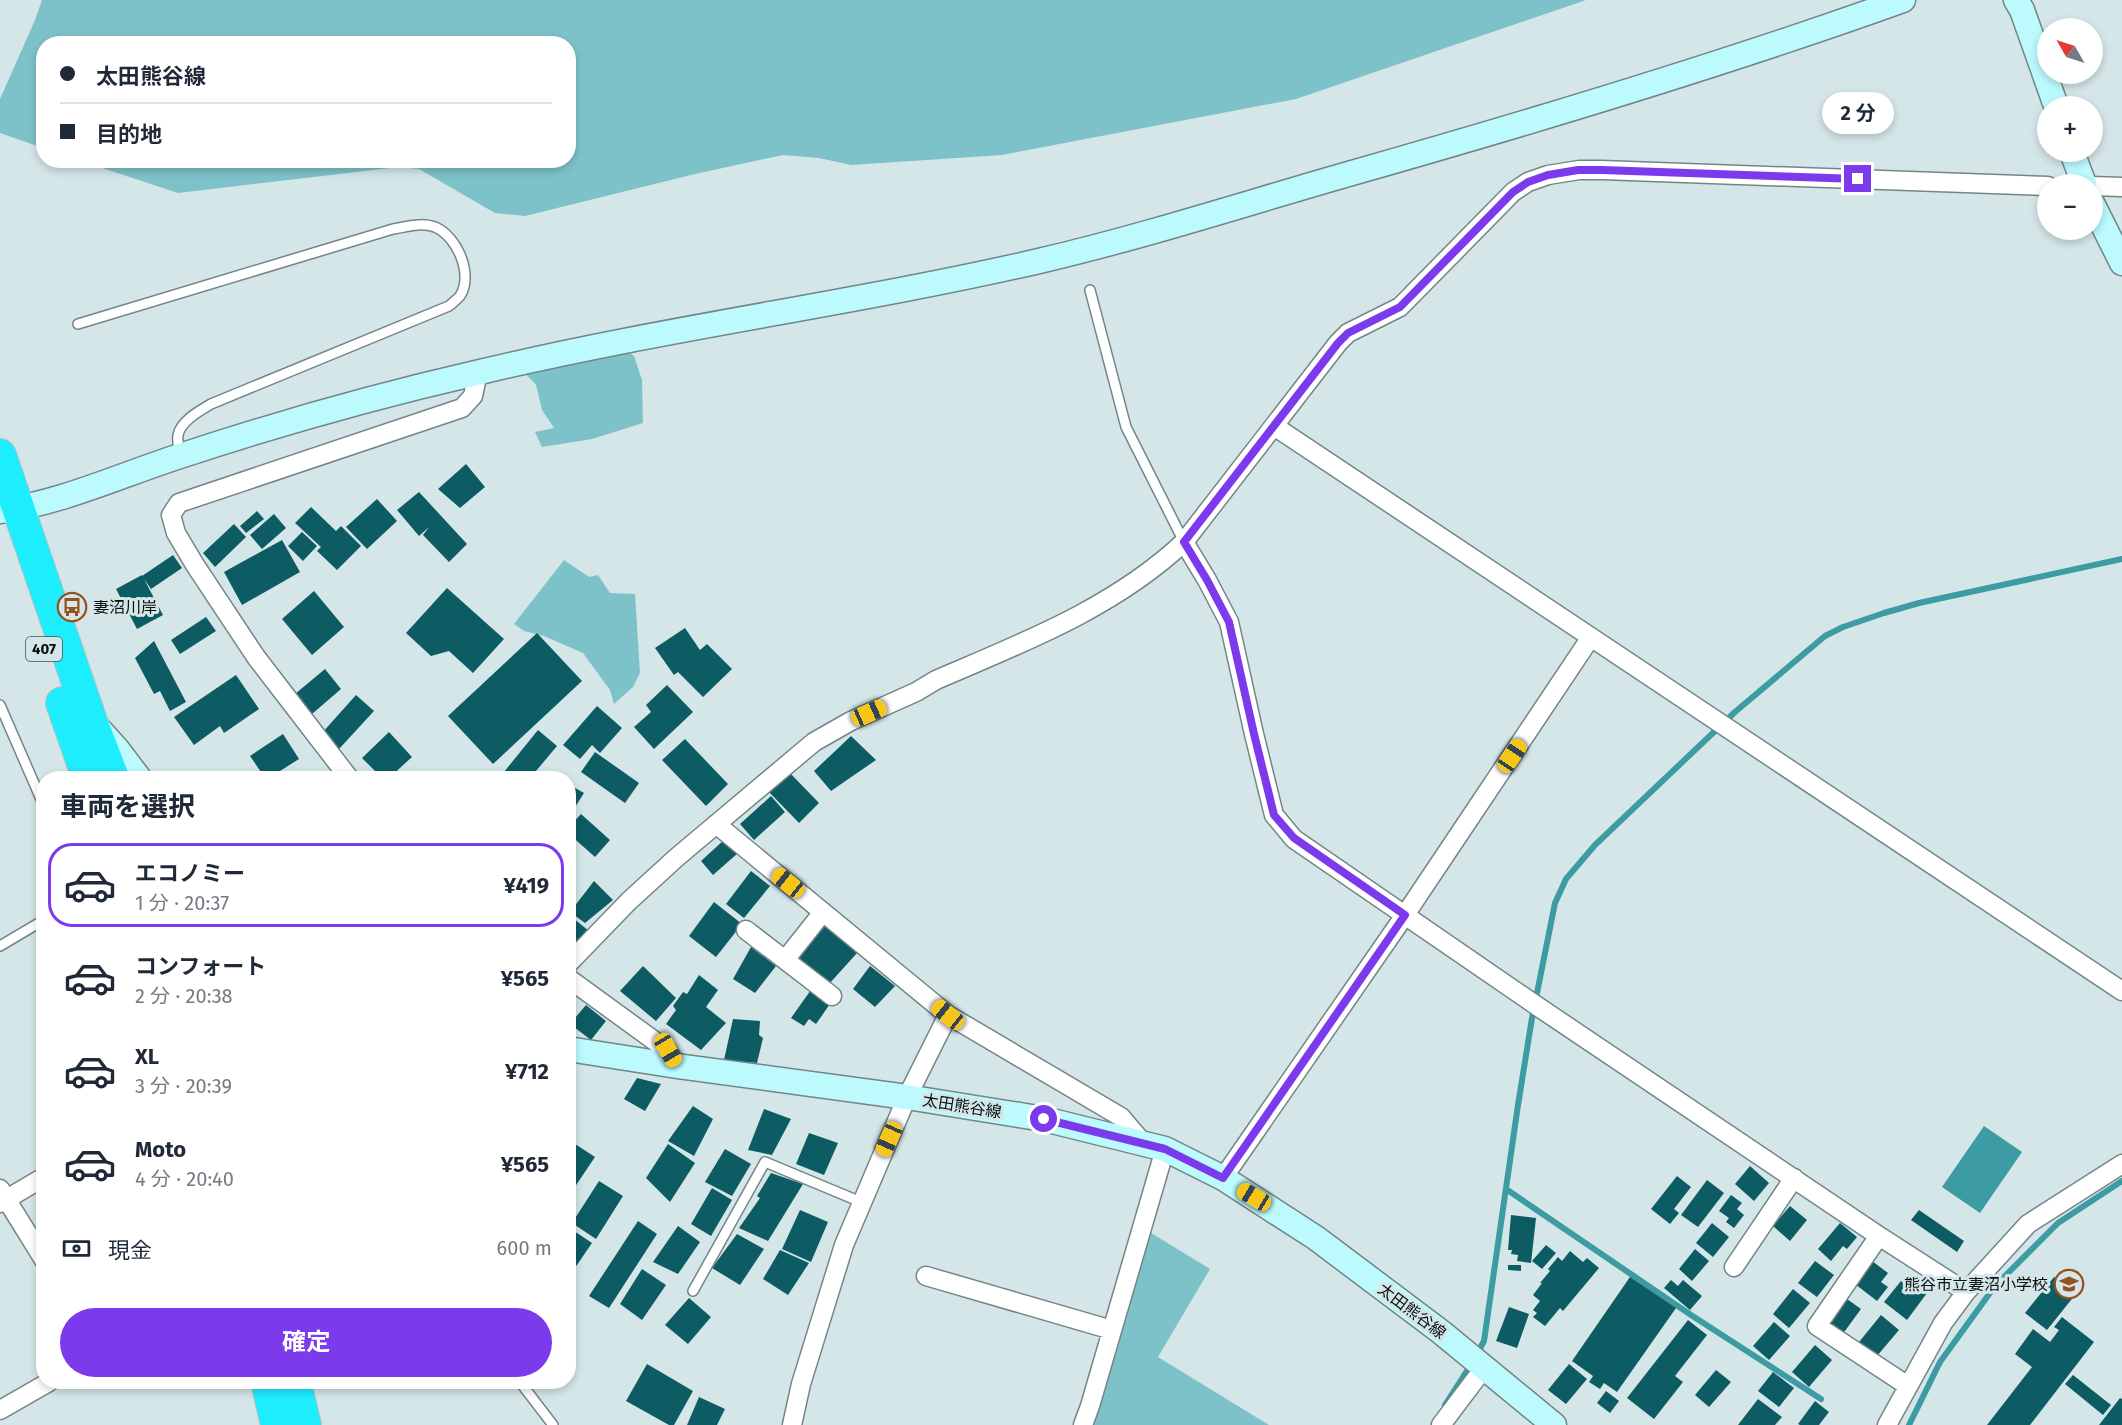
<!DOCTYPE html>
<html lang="ja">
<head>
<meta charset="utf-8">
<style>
  :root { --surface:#fff; --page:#f2f2f3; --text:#1f2937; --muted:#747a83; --line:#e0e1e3; --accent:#7c3aed }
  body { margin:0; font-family:"Fira Sans","Noto Sans JP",sans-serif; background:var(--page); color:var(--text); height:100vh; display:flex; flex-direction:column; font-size:22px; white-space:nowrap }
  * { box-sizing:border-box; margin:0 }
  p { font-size:20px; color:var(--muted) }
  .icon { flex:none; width:33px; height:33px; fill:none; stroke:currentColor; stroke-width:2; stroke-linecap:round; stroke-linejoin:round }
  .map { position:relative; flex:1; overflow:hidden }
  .side { position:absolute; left:36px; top:771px; width:540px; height:618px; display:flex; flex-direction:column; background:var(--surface); border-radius:24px; box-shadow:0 3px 9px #0003 }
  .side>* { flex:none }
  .hud { position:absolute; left:36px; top:36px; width:540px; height:132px; border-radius:24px; box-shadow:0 3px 9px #0003; display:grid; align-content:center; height:132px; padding:0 24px; background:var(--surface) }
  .needle { width:39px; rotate:309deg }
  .fabs { position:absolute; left:2037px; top:18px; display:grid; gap:12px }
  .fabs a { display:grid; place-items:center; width:66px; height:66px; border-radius:50%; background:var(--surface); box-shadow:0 3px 9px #0003; font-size:30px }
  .end { position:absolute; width:27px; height:27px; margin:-14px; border:8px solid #7c3aed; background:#fff; box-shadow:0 0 0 3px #fff }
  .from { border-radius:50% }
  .bubble { position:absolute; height:42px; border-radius:21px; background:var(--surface); box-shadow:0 3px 9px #0003; font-size:20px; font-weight:700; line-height:42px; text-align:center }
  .car { position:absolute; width:18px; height:36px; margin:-18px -9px; border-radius:8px; box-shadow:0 0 4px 2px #0007; background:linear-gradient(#f5c518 24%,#345 0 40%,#f5c518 0 76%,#345 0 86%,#f5c518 0) }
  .hud b { display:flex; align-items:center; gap:21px; height:57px; font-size:22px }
  .hud b+b { border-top:2px solid var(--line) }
  .hud i { width:15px; height:15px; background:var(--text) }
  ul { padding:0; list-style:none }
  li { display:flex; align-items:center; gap:18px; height:84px; margin:0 12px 9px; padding:0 12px; border:3px solid transparent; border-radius:24px }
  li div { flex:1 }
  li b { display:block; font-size:22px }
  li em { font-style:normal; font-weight:700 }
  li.active { border-color:var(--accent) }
  li>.icon { width:54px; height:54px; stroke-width:1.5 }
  h2 { padding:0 24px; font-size:27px; line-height:72px }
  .pay { display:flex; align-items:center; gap:15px; height:66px; padding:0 24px; font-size:22px }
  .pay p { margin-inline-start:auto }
  .action { display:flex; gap:12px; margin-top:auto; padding:12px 24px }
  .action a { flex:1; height:69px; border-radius:36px; background:var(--accent); color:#fff; font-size:24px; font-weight:700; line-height:69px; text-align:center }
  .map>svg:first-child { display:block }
  .green { fill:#7ec2c9 }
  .water { fill:#3d9ba3 }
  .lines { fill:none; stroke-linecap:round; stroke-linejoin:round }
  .stream { stroke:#3d9ba3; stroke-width:6 }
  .building { fill:#0d5c63 }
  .lane-casing { stroke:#748586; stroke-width:12 }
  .street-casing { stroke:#748586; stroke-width:21 }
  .secondary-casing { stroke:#748586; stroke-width:27 }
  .highway-casing { stroke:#bfc1c1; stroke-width:34 }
  .lane { stroke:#fff; stroke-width:9 }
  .street { stroke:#fff; stroke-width:18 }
  .secondary { stroke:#bcfafe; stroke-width:24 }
  .highway { stroke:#1eedfd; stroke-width:32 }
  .route { stroke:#7c3aed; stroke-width:8 }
  .labels { text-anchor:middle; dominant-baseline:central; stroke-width:6; stroke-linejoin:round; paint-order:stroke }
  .shield { fill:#d4e6e8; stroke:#465051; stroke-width:1.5 }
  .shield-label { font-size:15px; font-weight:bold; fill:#091010 }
  .poi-label { font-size:16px; fill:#091010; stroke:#d4e6e8; text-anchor:start }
  .street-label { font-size:16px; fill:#091010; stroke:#d4e6e8 }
</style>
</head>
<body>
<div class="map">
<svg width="2122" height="1425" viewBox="0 0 2122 1425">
  <rect width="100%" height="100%" fill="#d4e6e8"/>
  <path class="green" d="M42,0h1544l-290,99 -294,56 -151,10 -32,-7 -36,-3 -88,19 -170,42 -30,-3 -76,-44 -20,-2 -221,26 -97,-32 487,-1v-116h-524l-1,104 -43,-15v-34l35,-79z
    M627,351l7,5 8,24 1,43 -51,16 -50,8 -7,-15 19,-4 -12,-18 -6,-25 -12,-13z
    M564,560l25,17 9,-2 12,18 25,1 5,79 -7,14 -19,17 -4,-14 -27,-37 -39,-17 -20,-5 -10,-7z
    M1148,1231l62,38 -52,88 111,68h-178z"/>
  <path class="water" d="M1984,1126l38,26 -42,61 -38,-26z"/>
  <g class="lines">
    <path class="stream" d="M1506,1189l185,126 130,84
      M1477,1354l7,-13 34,-236 14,-87 23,-115 11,-24 29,-34 140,-133 90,-76 18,-9 41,-14 35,-10 203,-44
      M1445,1405l27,-42
      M1909,1425l31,-63 55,-76 63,-63 64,-42"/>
  </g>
  <path class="building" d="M466,464l19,23 -25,21 -22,-19z
    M419,492l48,52 -18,18 -26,-27 6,-8 -10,9 -22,-26z
    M377,499l20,22 -30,28 -21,-22z
    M311,507l25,24 5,-5 20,20 -24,24 -20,-19 4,-4 -26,-24z
    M257,511l7,8 -18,14 -6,-7z
    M274,514l12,14 -24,21 -12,-14z
    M234,524l12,13 -31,30 -12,-14z
    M302,532l15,14 -14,15 -15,-15z
    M282,540l18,32 -58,33 -18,-33z
    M173,555l9,13 -31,21 -7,-10 19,36 -26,14 -21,-40 26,-14v1z
    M447,588l57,51 -31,34 -24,-22 -18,5 -25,-23z
    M314,591l30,36 -32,28 -30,-36z
    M206,617l10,14 -36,23 -9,-14z
    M685,628l15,22 7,-6 25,25 -29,28 -25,-25 -4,3 -19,-27z
    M537,633l45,48 -89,83 -45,-48z
    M154,641l32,61 -16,9 -10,-20 -6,3 -19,-36z
    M325,669l16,20 -29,25 -17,-20z
    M236,675l23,34 -35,24 -4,-7 -26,19 -20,-28z
    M667,685l26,27 -39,37 -20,-22 17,-15 -5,-7z
    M356,695l18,16 -35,38 -17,-16z
    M597,706l25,22 -22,25 -8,-8 -12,14 -17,-14z
    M538,730l19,16 -21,25 9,7h-32l-9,-6z
    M389,732l23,25 -23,21h-7l-20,-20z
    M283,734l16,25 -30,19h-4l-15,-22z
    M851,736l25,24 -45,31 -17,-20z
    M685,739l43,45 -22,22 -44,-46z
    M595,752l44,31 -14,20 -44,-31z
    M789,772l30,31 -20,20 -30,-31z
    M568,784l16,9 -16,25z
    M771,796l14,16 -31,28 -14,-16z
    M581,814l29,26 -15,17 -27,-24v-5z
    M725,839l13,14 -25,22 -12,-14z
    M751,871l19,15 -26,32 -18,-14z
    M594,881l19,19 -28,23 -15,-11z
    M714,902l28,22 -26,33 -27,-21z
    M568,914l21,17 -21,24z
    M824,924l34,28 -29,32 -34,-22z
    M751,947l25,19 -21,27 -22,-14z
    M643,966l33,32 -20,23 -36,-30z
    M870,966l25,20 -20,21 -22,-18z
    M699,975l19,15 -12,17 20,16 -25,27 -35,-26 10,-14 -3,-4 10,-14 4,2z
    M813,987l19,14 -16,23 -7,-5 -5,7 -13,-8z
    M586,1005l20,16 -15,19 -21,-16z
    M733,1019l27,2 -1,14 4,3 -6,25 -33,-3z
    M637,1078l24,6 -16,27 -21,-12z
    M568,1086l8,4 -8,11z
    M693,1106l20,13 -19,37 -26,-15z
    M764,1109l27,10 -19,36 -24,-5z
    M809,1133l29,10 -14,32 -28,-11z
    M575,1144l20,13 -27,40v-43z
    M668,1144l27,19 -25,39 -24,-24z
    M725,1149l26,15 -19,32 -27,-14z
    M1750,1166l19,17 -15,18 -19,-17z
    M771,1173l32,11 -35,57 -29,-13 21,-30 -3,-2z
    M1677,1176l14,11 -17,22 5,4 -9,11 -19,-15z
    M1707,1180l17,13 -26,34 -17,-12z
    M599,1181l24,15 -27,43 -24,-16z
    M712,1188l20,12 -21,36 -20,-12z
    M1731,1195l11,8 -5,6 7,6 -10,13 -8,-6 3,-4 -10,-7z
    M1790,1206l17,14 -17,21 -17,-15z
    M800,1210l28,12 -17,40 -29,-13z
    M1919,1210l45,31 -7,11 -46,-32z
    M1511,1215l25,3 -5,45 -14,-2 1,-6 -7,-1 1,-4h-4z
    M638,1221l19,13 -48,74 -20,-12z
    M1712,1223l17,14 -16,20 -17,-14z
    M1840,1223l17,14 -10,12 -4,-3 -12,15 -13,-12z
    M678,1226l22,16 -22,32 -25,-12z
    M568,1227l24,16 -24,35z
    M737,1234l27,15 -24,36 -28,-17z
    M1546,1245l10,8 -14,16 -10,-8z
    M1695,1249l14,12 -17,20 -13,-12z
    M780,1250l29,13 -21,32 -25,-16z
    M1570,1251l13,11 4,-4 12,10 -36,43 -3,-3 -15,18 -12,-9 4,-4 -4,-3 7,-9 -7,-6 9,-12h-2l10,-12 -2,-2 10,-12 4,4z
    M1815,1261l19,14 -17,22 -19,-14z
    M1872,1261l16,12 -7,9 7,5 -11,14 -22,-17z
    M1508,1265h13v6l-13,-1z
    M642,1269l24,16 -24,35 -22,-16z
    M1913,1275l17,14 -23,31 -23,-18 17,-21 5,4z
    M1630,1277l46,31 -59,84 -13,-9 -4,6 -11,-7 4,-6 -21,-15z
    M2054,1277l21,18 -28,35 -22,-17z
    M1671,1280l7,6 5,-6 19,16 -12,14 -26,-22z
    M1793,1289l17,14 -21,25 -16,-14z
    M689,1298l22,19 -23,27 -23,-19z
    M1847,1299l14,10 -19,26 -14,-10z
    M1509,1307l20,7 -12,34 -21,-7z
    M1881,1315l18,15 -22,26 -18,-14z
    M2062,1317l32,25 -64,83h-43l45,-58 -17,-13 18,-25 17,13 9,-12 -5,-3z
    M1688,1320l19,15 -32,41 8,6 -29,37 -27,-21z
    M1774,1322l16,14 -21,24 -16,-14z
    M1815,1345l17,15 -23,27 -17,-15z
    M647,1364l46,27 -19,34h-5l-43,-24z
    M1569,1364l18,15 -21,25 -18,-14z
    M1716,1370l15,12 -22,25 -14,-12z
    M1773,1372l21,16 -15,19 -21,-16z
    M2073,1375l38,30 -8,10 -38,-31z
    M1606,1391l13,10 -9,12 -13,-10z
    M699,1397l26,12 -8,16h-30z
    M2120,1398l2,1v26h-23z
    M1758,1399l24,18 -7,8h-37z
    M1815,1401l14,11 -10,13h-19l-2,-1z"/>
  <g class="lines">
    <g class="lane-casing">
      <path id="lane" d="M1090,290l36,137 58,115
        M78,324l315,-95c13,-2 28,-7 42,-2 22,9 39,48 25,69 -3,3 -7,7 -11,10l-238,98c-12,7 -30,17 -33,31 -1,7 1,14 2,21
        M0,705l44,101
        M0,946l44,-26
        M693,1291l72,-129 96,40
        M520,1382l33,43"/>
    </g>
    <g class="street-casing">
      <path id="street" d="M2092,186l30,1
        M1274,426l848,565
        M1184,542l23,38 22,42 25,112 20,81 20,24 246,169 339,228 87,56
        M349,778l-93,-121 -61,-92 -19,-32 -5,-18 8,-12 283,-95 11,-12 5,-24
        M716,824l232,191 173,102 23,27
        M746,930l86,66
        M785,960l38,-48
        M568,964l61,-63 47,-43 138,-116 37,-21 65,-29 20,-12c86,-37 178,-72 248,-138l154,-199 10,-10 52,-26 113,-115 15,-10 20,-7 31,-5h23l446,16
        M568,978l99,72 10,16
        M1223,1178l182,-263 186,-278
        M0,1189l44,71
        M0,1203l44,-26
        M1879,1236l-62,90 91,60
        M1734,1267l60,-89
        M926,1276l186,54
        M0,1410l49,-28
        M792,1425l9,-41 43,-139 63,-148 41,-82
        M1083,1425l7,-19 75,-257
        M1441,1425l43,-57
        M1887,1425l56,-102 23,-31 62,-68 94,-60"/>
    </g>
    <g class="secondary-casing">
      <path id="secondary" d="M2016,0l6,10 34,96
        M2072,152l12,32
        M2092,203l30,60
        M0,511c61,-8 121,-36 180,-55 97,-32 196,-60 296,-83 186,-45 377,-69 563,-112 103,-24 205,-57 306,-86 187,-53 374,-109 558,-175
        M99,729l18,20 22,29
        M568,1049l109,17 230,31 137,22 121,30 58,29 93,60 125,94 113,93"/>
    </g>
    <g class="highway-casing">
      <path id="highway" d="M0,455l91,266 22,57
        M62,703l26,75
        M267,1382l10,43
        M295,1382l10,43"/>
    </g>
    <use href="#lane" class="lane"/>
    <use href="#street" class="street"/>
    <use href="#secondary" class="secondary"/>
    <use href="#highway" class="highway"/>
  </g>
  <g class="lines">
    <path class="route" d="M1044,1119l121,30 58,29 182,-263 -111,-77 -20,-23 -20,-81 -25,-112 -22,-42 -23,-38 154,-199 10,-10 52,-26 113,-115 15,-10 20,-7 30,-5h24l256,9"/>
  </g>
  <defs>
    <g id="bus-ring" transform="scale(1.5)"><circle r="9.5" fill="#d4e6e8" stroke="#955221" stroke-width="1.5"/><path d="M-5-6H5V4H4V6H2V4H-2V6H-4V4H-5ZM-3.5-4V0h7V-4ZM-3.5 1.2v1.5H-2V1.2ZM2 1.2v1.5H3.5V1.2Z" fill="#955221"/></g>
    <g id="school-ring" transform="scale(1.5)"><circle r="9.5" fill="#d4e6e8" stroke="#955221" stroke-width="1.5"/><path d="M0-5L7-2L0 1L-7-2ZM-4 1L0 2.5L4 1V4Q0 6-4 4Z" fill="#955221"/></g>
  </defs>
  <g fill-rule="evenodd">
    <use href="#bus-ring" x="72" y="607"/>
    <use href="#school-ring" x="2069" y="1284"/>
  </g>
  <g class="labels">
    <rect class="shield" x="26" y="637" width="36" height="24" rx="4.5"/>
    <g class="shield-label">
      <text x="44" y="649">407</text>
    </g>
    <g class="poi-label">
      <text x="93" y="607">妻沼川岸</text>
      <text x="2048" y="1284" text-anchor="end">熊谷市立妻沼小学校</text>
    </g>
    <g class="street-label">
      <text transform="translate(962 1106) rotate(9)">太田熊谷線</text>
      <text transform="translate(1412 1311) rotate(37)">太田熊谷線</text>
    </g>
  </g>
</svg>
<div class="fabs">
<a><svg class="needle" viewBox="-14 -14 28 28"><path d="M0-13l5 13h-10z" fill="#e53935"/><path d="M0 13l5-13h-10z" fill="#747a83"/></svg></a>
<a>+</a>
<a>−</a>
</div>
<i class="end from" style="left:1044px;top:1119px"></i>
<i class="end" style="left:1858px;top:179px"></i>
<div class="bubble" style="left:1822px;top:92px;width:72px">2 分</div>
<i class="car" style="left:869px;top:713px;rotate:66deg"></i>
<i class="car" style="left:1512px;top:756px;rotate:34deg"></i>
<i class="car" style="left:788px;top:883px;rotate:309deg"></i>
<i class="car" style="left:948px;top:1015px;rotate:309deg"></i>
<i class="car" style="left:668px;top:1050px;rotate:150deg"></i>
<i class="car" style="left:889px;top:1139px;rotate:204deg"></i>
<i class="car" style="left:1254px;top:1197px;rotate:301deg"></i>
<div class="hud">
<b><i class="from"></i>太田熊谷線</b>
<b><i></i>目的地</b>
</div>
<section class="side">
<h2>車両を選択</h2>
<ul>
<li class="active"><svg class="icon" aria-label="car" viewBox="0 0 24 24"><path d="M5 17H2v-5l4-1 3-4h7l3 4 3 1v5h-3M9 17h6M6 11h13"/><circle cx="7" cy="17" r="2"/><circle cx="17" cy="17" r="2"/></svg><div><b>エコノミー</b><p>1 分 · 20:37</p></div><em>¥419</em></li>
<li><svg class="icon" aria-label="car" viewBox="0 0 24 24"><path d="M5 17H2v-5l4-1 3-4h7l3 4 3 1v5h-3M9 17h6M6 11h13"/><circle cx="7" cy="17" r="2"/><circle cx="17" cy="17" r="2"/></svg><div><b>コンフォート</b><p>2 分 · 20:38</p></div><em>¥565</em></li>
<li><svg class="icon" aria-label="car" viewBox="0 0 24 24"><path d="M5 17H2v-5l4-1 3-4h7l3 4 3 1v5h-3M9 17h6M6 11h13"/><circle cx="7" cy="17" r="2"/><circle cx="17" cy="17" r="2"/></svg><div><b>XL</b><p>3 分 · 20:39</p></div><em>¥712</em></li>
<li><svg class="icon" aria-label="car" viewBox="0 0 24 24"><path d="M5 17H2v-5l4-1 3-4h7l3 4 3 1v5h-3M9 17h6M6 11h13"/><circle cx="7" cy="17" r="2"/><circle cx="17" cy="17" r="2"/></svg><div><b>Moto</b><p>4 分 · 20:40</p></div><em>¥565</em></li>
</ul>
<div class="pay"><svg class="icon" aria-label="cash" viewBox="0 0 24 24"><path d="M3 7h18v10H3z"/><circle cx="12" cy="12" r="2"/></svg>現金<p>600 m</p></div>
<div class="action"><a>確定</a></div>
</section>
</div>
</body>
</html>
